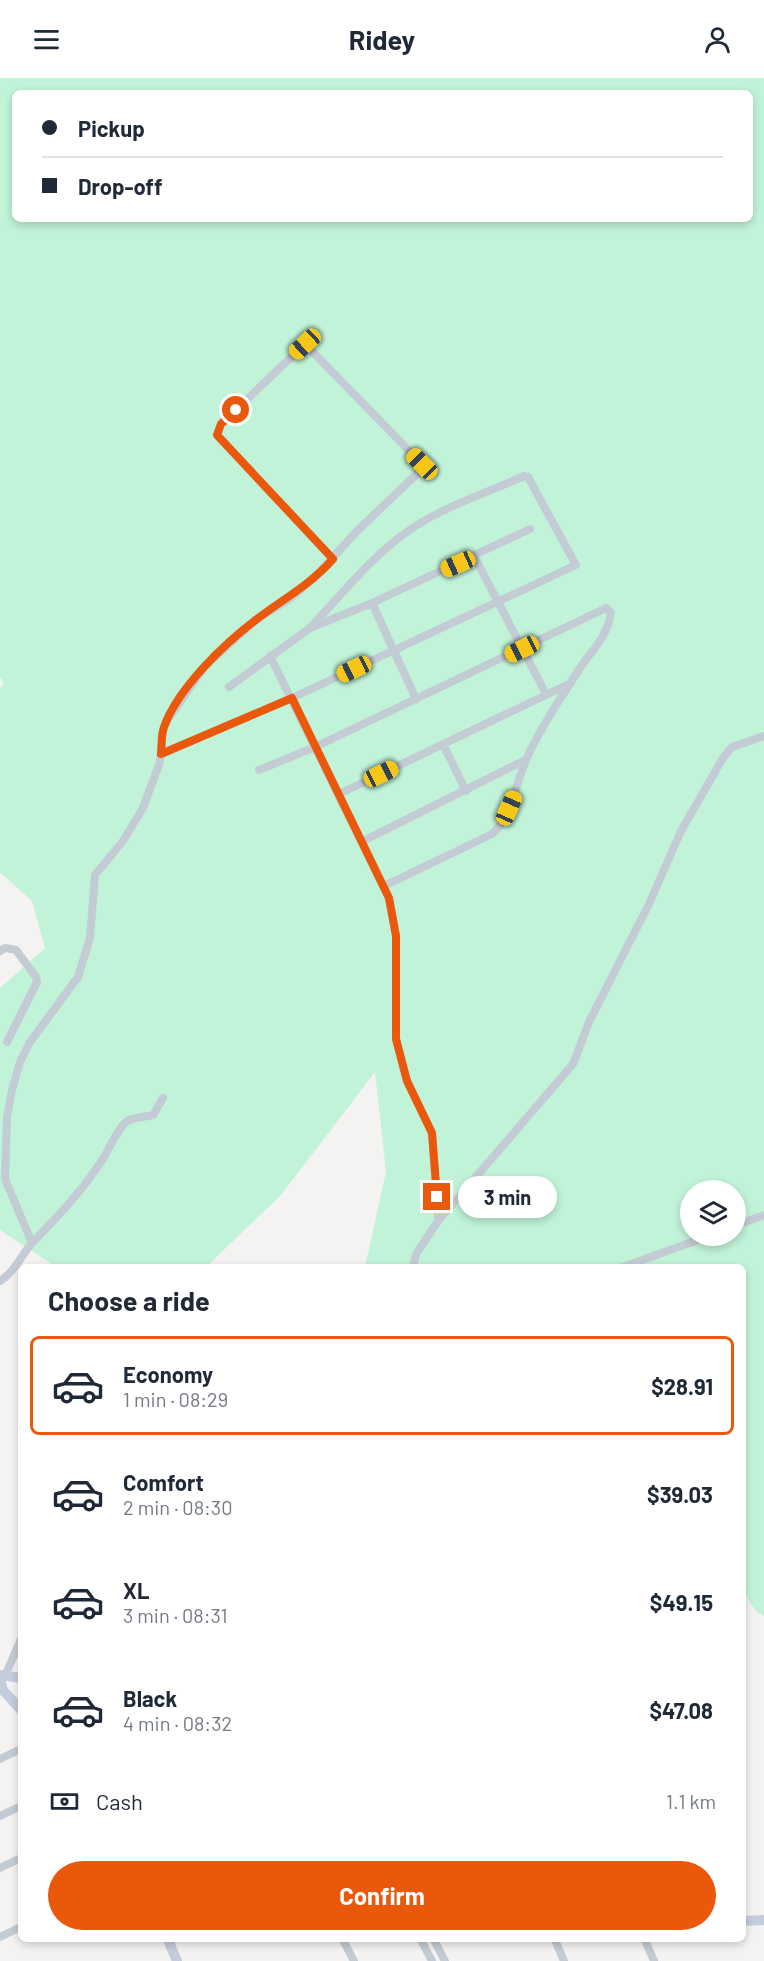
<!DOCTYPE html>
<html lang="en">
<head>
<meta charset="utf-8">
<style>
  :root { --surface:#fff; --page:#f6f6f7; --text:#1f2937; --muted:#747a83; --line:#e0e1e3; --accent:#ea580c }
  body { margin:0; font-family:Barlow,sans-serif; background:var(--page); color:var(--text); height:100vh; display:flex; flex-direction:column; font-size:22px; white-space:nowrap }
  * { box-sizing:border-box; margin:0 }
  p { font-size:20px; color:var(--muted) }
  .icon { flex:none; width:33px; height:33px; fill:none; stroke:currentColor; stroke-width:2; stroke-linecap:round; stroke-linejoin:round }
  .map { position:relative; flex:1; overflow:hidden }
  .sheet { position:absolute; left:18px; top:1186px; width:728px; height:678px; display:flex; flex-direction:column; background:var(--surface); border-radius:9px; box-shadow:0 3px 9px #0003 }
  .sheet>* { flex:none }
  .banner { position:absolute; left:12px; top:12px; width:741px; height:132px; border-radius:9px; box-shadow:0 3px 9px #0003; display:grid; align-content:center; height:132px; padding:0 30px; background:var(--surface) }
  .controls { position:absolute; left:680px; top:1102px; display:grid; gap:12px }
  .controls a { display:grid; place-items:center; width:66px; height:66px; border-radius:50%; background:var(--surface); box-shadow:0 3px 9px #0003; font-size:30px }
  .end { position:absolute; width:27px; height:27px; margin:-14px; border:8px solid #ea580c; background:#fff; box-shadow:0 0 0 3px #fff }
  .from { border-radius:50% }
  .bubble { position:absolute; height:42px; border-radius:21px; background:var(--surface); box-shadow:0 3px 9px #0003; font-size:20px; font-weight:700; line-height:42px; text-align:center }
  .car { position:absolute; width:18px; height:36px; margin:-18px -9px; border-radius:8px; box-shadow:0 0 4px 2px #0007; background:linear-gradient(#f5c518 24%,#345 0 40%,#f5c518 0 76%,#345 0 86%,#f5c518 0) }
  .banner b { display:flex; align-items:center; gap:21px; height:57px; font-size:22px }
  .banner b+b { border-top:2px solid var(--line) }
  .banner i { width:15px; height:15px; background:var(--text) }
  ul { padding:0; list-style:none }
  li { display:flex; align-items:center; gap:18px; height:99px; margin:0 12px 9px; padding:0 18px; border:3px solid transparent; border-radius:9px }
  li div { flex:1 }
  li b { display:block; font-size:22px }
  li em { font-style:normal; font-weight:700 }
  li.current { border-color:var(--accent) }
  li>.icon { width:54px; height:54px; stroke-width:1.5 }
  h2 { padding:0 30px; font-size:27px; line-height:72px }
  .pay { display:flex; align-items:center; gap:15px; height:66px; padding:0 30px; font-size:22px }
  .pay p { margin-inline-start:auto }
  .primary-button { display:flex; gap:12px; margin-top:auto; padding:12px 30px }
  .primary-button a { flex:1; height:69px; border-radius:36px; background:var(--accent); color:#fff; font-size:24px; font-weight:700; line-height:69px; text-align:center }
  header { display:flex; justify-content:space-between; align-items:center; height:78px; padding:0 30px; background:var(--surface); font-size:27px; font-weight:700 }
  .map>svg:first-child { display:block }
  .green { fill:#c0f3d8; fill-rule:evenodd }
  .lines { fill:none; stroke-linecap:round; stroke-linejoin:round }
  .street { stroke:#c3cbd4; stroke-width:8 }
  .secondary { stroke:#c4cddb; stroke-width:10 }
  .route { stroke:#ea580c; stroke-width:8 }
</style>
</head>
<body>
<header><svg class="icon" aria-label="menu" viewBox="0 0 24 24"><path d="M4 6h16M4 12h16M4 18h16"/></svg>Ridey<svg class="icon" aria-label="person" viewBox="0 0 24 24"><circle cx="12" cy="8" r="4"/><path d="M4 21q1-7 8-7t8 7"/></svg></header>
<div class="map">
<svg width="764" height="1883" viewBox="0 0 764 1883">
  <rect width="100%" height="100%" fill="#f5f2f2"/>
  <path class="green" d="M0,0h764v1538l-8,-5 -13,-21 -1,-322 -377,-1 21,-95 -11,-100 -94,123 -75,72h-150l-56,-37v-242l45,-40 -13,-47 -32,-29v-184l4,-4 -4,-7zM15,15h735v126h-735zM690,1113h45v45h-45z"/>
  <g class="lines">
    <path class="street" d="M474,478l72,138
      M372,525l44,96
      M270,578l119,242 7,38v103l11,42 25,52 6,88
      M229,609l81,-59 62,-25 158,-74
      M443,666l23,47
      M161,676l131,-56 284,-133 -48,-88 -4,-1c-38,17 -81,31 -116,55 -37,26 -67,64 -98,97
      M259,692l56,-23 291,-139 5,5c-4,24 -18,36 -31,55 -18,28 -41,62 -54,92 -11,24 -13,56 -34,74l-108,52
      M339,716l232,-111
      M363,763l162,-81
      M0,873l5,-3 11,2 20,27 1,5 -30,60
      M735,1148l29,-11
      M32,1165l-27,-64 2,-62 5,-27 8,-28 10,-20 48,-65 12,-39 5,-63 28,-34 20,-33 17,-46 2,-28 5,-13 38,-55 52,-47 34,-21 26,-23 40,-44 65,-62v-5l-117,-120 -84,80 -4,11 116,124
      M413,1190l3,-14 22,-33 135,-157 16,-42 60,-118 32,-73 42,-73 9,-11 32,-11
      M620,1190l89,-32
      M0,1203c15,-9 21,-26 33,-39 26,-27 44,-45 66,-77 9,-13 16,-33 27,-43 6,-5 19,-5 27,-7l10,-17
      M5,1598l16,-37
      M0,1681l21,-10
      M0,1738l21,-10
      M0,1790l21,-10
      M0,1859l21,-10
      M343,1862l11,21
      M421,1862l11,21
      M434,1862l11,21
      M555,1862l9,21
      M645,1862l9,21"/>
    <path class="secondary" d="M0,1597l21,3
      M0,1602l3,10 18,20
      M742,1843l22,-1
      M168,1862l9,21"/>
  </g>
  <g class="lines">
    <path class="route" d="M236,332l-15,14 -4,11 116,124c-23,26 -50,40 -76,60 -33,25 -79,69 -93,108 -3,8 -2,19 -3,27l131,-56 97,200 7,38v103l11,42 25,52 5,64"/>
  </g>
</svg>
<div class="controls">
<a><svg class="icon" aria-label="layers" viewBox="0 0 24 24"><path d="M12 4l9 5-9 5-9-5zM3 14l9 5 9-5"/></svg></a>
</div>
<i class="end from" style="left:236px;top:332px"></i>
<i class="end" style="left:437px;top:1119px"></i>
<div class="bubble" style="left:458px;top:1098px;width:99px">3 min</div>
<i class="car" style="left:305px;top:266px;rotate:227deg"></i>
<i class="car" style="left:422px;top:386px;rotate:315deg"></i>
<i class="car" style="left:458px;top:486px;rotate:246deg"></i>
<i class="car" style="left:522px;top:571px;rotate:244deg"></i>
<i class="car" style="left:354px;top:591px;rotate:245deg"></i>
<i class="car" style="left:381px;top:696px;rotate:64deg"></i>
<i class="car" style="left:509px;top:730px;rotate:24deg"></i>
<div class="banner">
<b><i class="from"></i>Pickup</b>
<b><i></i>Drop-off</b>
</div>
<section class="sheet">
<h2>Choose a ride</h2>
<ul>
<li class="current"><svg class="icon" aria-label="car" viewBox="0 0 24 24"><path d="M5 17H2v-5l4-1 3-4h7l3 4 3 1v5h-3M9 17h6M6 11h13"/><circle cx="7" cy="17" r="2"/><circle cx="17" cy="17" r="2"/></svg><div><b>Economy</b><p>1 min · 08:29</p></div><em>$28.91</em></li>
<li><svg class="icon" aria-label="car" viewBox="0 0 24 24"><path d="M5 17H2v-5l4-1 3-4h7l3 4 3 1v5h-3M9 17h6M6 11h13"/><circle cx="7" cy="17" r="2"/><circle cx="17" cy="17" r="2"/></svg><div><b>Comfort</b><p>2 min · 08:30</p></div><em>$39.03</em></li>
<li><svg class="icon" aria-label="car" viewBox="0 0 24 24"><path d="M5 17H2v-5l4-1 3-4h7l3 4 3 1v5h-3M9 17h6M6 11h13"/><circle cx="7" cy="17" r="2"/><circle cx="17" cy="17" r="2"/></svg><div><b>XL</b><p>3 min · 08:31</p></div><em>$49.15</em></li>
<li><svg class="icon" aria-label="car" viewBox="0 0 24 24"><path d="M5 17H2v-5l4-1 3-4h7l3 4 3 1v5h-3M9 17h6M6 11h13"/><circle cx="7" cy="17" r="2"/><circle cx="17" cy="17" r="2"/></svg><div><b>Black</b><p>4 min · 08:32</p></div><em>$47.08</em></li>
</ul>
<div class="pay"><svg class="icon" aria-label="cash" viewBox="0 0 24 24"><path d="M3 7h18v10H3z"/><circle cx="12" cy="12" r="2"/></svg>Cash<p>1.1 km</p></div>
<div class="primary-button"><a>Confirm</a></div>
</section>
</div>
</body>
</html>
